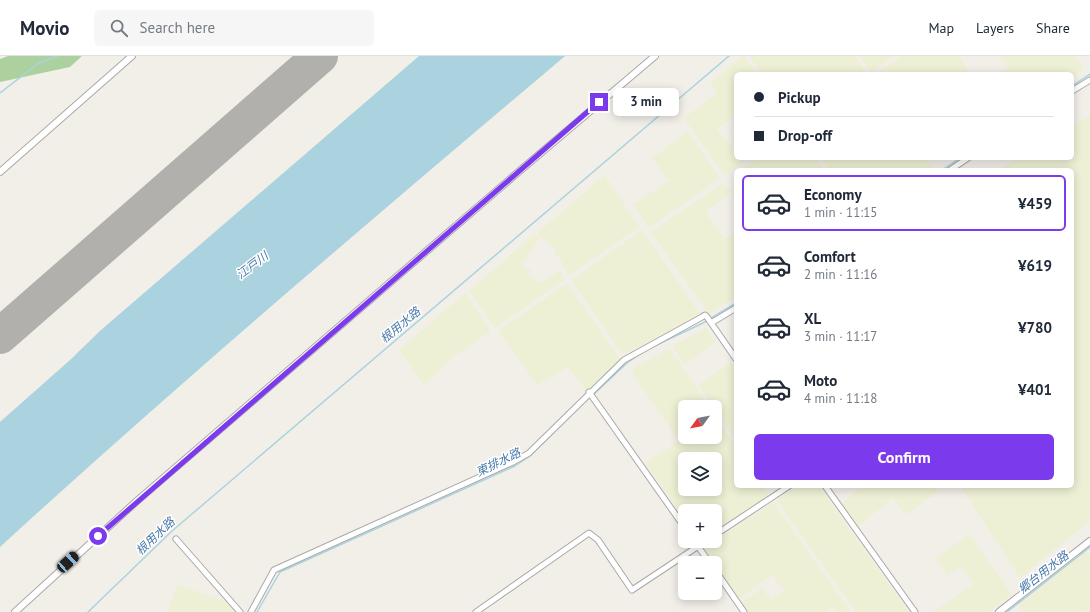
<!DOCTYPE html>
<html lang="en">
<head>
<meta charset="utf-8">
<style>
  :root { --surface:#fff; --page:#f6f6f7; --text:#1f2937; --muted:#747a83; --line:#e0e1e3; --accent:#7c3aed }
  body { margin:0; font-family:"PT Sans","Noto Sans JP",sans-serif; background:var(--page); color:var(--text); height:100vh; display:flex; flex-direction:column; font-size:15px; white-space:nowrap }
  * { box-sizing:border-box; margin:0 }
  p { font-size:13px; color:var(--muted) }
  .icon { flex:none; width:22px; height:22px; fill:none; stroke:currentColor; stroke-width:2; stroke-linecap:round; stroke-linejoin:round }
  .map { position:relative; flex:1; overflow:hidden }
  .details { position:absolute; left:734px; top:112px; width:340px; height:320px; display:flex; flex-direction:column; background:var(--surface); border-radius:6px; box-shadow:0 2px 10px #0003 }
  .details>* { flex:none }
  .hud { position:absolute; left:734px; top:16px; width:340px; height:88px; border-radius:6px; box-shadow:0 2px 10px #0003; display:grid; align-content:center; height:88px; padding:0 20px; background:var(--surface) }
  .needle { width:26px; rotate:237deg }
  .tools { position:absolute; left:678px; top:344px; display:grid; gap:8px }
  .tools a { display:grid; place-items:center; width:44px; height:44px; border-radius:6px; background:var(--surface); box-shadow:0 2px 10px #0003; font-size:20px }
  .end { position:absolute; width:18px; height:18px; margin:-9px; border:5px solid #7c3aed; background:#fff; box-shadow:0 0 0 2px #fff }
  .from { border-radius:50% }
  .bubble { position:absolute; height:28px; border-radius:6px; background:var(--surface); box-shadow:0 2px 10px #0003; font-size:13px; font-weight:800; line-height:28px; text-align:center }
  .car { position:absolute; width:12px; height:24px; margin:-12px -6px; border-radius:5px; box-shadow:0 0 3px 1px #0007; background:linear-gradient(#222 24%,#8ab4d8 0 40%,#222 0 76%,#8ab4d8 0 86%,#222 0) }
  .hud b { display:flex; align-items:center; gap:14px; height:38px; font-size:15px }
  .hud b+b { border-top:1px solid var(--line) }
  .hud i { width:10px; height:10px; background:var(--text) }
  ul { padding:7px 0 0; list-style:none }
  li { display:flex; align-items:center; gap:12px; height:56px; margin:0 8px 6px; padding:0 12px; border:2px solid transparent; border-radius:6px }
  li div { flex:1 }
  li b { display:block; font-size:15px }
  li em { font-style:normal; font-weight:800 }
  li.active { border-color:var(--accent) }
  li>.icon { width:36px; height:36px; stroke-width:1.5 }
  .action { display:flex; gap:8px; margin-top:auto; padding:8px 20px }
  .action a { flex:1; height:46px; border-radius:6px; background:var(--accent); color:#fff; font-size:16px; font-weight:800; line-height:46px; text-align:center }
  header { display:flex; align-items:center; gap:24px; box-sizing:border-box; height:56px; padding:0 20px; background:var(--surface); border-bottom:1px solid var(--line) }
  header strong { font-size:19px }
  nav { display:flex; gap:22px; margin-inline-start:auto; font-size:14px }
  .search { width:280px; height:36px; background:var(--page); display:flex; align-items:center; gap:10px; box-sizing:border-box; padding:0 14px; border-radius:6px; color:var(--muted); font-size:15px }
  .map>svg:first-child { display:block }
  .farmland { fill:#eef0d5; fill-rule:evenodd }
  .forest { fill:#add19e }
  .water { fill:#aad3df }
  .lines { fill:none; stroke-linecap:round; stroke-linejoin:round }
  .stream { stroke:#aad3df; stroke-width:1.5 }
  .runway { stroke:#b1b0ac; stroke-width:36 }
  .minor-casing { stroke:#a9a9a9; stroke-width:7 }
  .tertiary-casing { stroke:#a9a9a9; stroke-width:8 }
  .minor { stroke:#fff; stroke-width:5 }
  .tertiary { stroke:#fff; stroke-width:6 }
  .route { stroke:#7c3aed; stroke-width:5 }
  .labels { text-anchor:middle; dominant-baseline:central; stroke-width:3; stroke-linejoin:round; paint-order:stroke }
  .water-label { font-size:12px; font-style:italic; fill:#4a7aab; stroke:#fff }
</style>
</head>
<body>
<header>
<strong>Movio</strong>
<div class="search"><svg class="icon" aria-label="search" viewBox="0 0 24 24"><circle cx="10" cy="10" r="6"/><path d="M15 15l6 6"/></svg>Search here</div>
<nav><a>Map</a><a>Layers</a><a>Share</a></nav>
</header>
<div class="map">
<svg width="1090" height="556" viewBox="0 0 1090 556">
  <rect width="100%" height="100%" fill="#f2efe9"/>
  <path class="farmland" d="M742,0h2l13,18h-21v41l-19,14 19,23v6h5l3,3 -19,15 -41,-58 33,-25 -7,-10z
    M749,0h106l12,18h-105z
    M859,0h35l-23,17z
    M901,0h58l11,18h-95z
    M1000,0h75l9,13 -12,8v-3h-74l10,-7z
    M1090,60v405l-70,57 -60,-92h112v-316h-74l20,-12h54v-32z
    M688,76l32,46 -71,50 -16,-24 36,-23 -17,-23z
    M758,102h57l9,12h-83z
    M821,102h105l7,10 -3,2h-101z
    M605,119l34,52 -68,47 -4,-1 -8,-16 -4,-2v-7l-14,-10 -4,-5z
    M723,127l9,9 -26,20 19,27 11,-8v66l-27,17 -58,-82z
    M642,174l58,84 -77,41 -52,-75z
    M535,178l4,5 -17,26 10,6 -4,4 12,9 20,-14 5,9 -70,49 -26,-37z
    M567,227l53,76 -33,33 -19,-25 -31,18 -39,-54z
    M465,237l26,38 -36,25 -31,29 -25,-35z
    M706,272l10,14 -31,23 -13,-19z
    M670,293l39,58h-24v30h30v-21l21,31v39h26l7,9 -54,36v-20h-30v9l-40,-57 34,-22 -48,-69 6,-6zM685,403h30v30h-30z
    M731,306l5,7v72l-21,-31v-3h-2l-15,-22z
    M797,430h22l90,126h-53l-80,-112z
    M862,430h73l4,5 -33,24 -13,-17 -35,29 -18,-22z
    M773,446l78,110h-15l-3,-5 -7,5h-78l-7,-9 21,-15 9,12 13,-9 -12,-16 -34,24 -34,-51z
    M969,478l43,60 -23,18h-56l41,-28 -13,-17 -13,8 -13,-16z
    M1086,495l4,6v54l-66,1 -5,-7z
    M177,528l49,18 9,10h-67z"/>
  <path class="forest" d="M8,0h74l-12,11 -70,15v-23z"/>
  <path class="water" d="M419,0h146c-190,161 -381,322 -565,491v-125l70,-62 31,-30z"/>
  <g class="lines">
    <path class="stream" d="M1072,30l18,-12
      M0,37l39,-30 19,-7
      M942,114l18,-12
      M648,293l55,-26 33,-20
      M593,339l34,-32 16,-11
      M88,556l84,-81 557,-475
      M257,556l23,-40 235,-106 15,-10 24,-24
      M1007,556l83,-65"/>
    <path class="runway" d="M0,280l320,-280"/>
    <g class="minor-casing">
      <path id="minor" d="M1072,35l18,-11
        M950,114l18,-12
        M711,267l25,-15
        M589,336l96,136
        M825,430l90,126
        M715,479l74,-49
        M176,483l64,73
        M694,485l16,22
        M715,514l29,42
        M251,556l23,-42 239,-108 16,-9 95,-93 78,-43 3,-2 2,2 29,42
        M476,556l113,-79 9,7 34,50 74,-49"/>
    </g>
    <g class="tertiary-casing">
      <path id="tertiary" d="M0,116l132,-116
        M15,556l123,-112 378,-326 139,-118
        M999,556l91,-71"/>
    </g>
    <use href="#minor" class="minor"/>
    <use href="#tertiary" class="tertiary"/>
  </g>
  <g class="lines">
    <path class="route" d="M98,480l501,-434"/>
  </g>
  <g class="labels">
    <g class="water-label">
      <text transform="translate(252 209) rotate(-37)">江戸川</text>
      <text transform="translate(400 269) rotate(-40)">根用水路</text>
      <text transform="translate(498 406) rotate(-26)">東排水路</text>
      <text transform="translate(155 480) rotate(-43)">根用水路</text>
      <text transform="translate(1043 516) rotate(-38)">郷台用水路</text>
    </g>
  </g>
</svg>
<div class="tools">
<a><svg class="needle" viewBox="-14 -14 28 28"><path d="M0-13l5 13h-10z" fill="#e53935"/><path d="M0 13l5-13h-10z" fill="#747a83"/></svg></a>
<a><svg class="icon" aria-label="layers" viewBox="0 0 24 24"><path d="M12 4l9 5-9 5-9-5zM3 14l9 5 9-5"/></svg></a>
<a>+</a>
<a>−</a>
</div>
<i class="end from" style="left:98px;top:480px"></i>
<i class="end" style="left:599px;top:46px"></i>
<div class="bubble" style="left:613px;top:32px;width:66px">3 min</div>
<i class="car" style="left:68px;top:506px;rotate:48deg"></i>
<div class="hud">
<b><i class="from"></i>Pickup</b>
<b><i></i>Drop-off</b>
</div>
<section class="details">
<ul>
<li class="active"><svg class="icon" aria-label="car" viewBox="0 0 24 24"><path d="M5 17H2v-5l4-1 3-4h7l3 4 3 1v5h-3M9 17h6M6 11h13"/><circle cx="7" cy="17" r="2"/><circle cx="17" cy="17" r="2"/></svg><div><b>Economy</b><p>1 min · 11:15</p></div><em>¥459</em></li>
<li><svg class="icon" aria-label="car" viewBox="0 0 24 24"><path d="M5 17H2v-5l4-1 3-4h7l3 4 3 1v5h-3M9 17h6M6 11h13"/><circle cx="7" cy="17" r="2"/><circle cx="17" cy="17" r="2"/></svg><div><b>Comfort</b><p>2 min · 11:16</p></div><em>¥619</em></li>
<li><svg class="icon" aria-label="car" viewBox="0 0 24 24"><path d="M5 17H2v-5l4-1 3-4h7l3 4 3 1v5h-3M9 17h6M6 11h13"/><circle cx="7" cy="17" r="2"/><circle cx="17" cy="17" r="2"/></svg><div><b>XL</b><p>3 min · 11:17</p></div><em>¥780</em></li>
<li><svg class="icon" aria-label="car" viewBox="0 0 24 24"><path d="M5 17H2v-5l4-1 3-4h7l3 4 3 1v5h-3M9 17h6M6 11h13"/><circle cx="7" cy="17" r="2"/><circle cx="17" cy="17" r="2"/></svg><div><b>Moto</b><p>4 min · 11:18</p></div><em>¥401</em></li>
</ul>
<div class="action"><a>Confirm</a></div>
</section>
</div>
</body>
</html>
